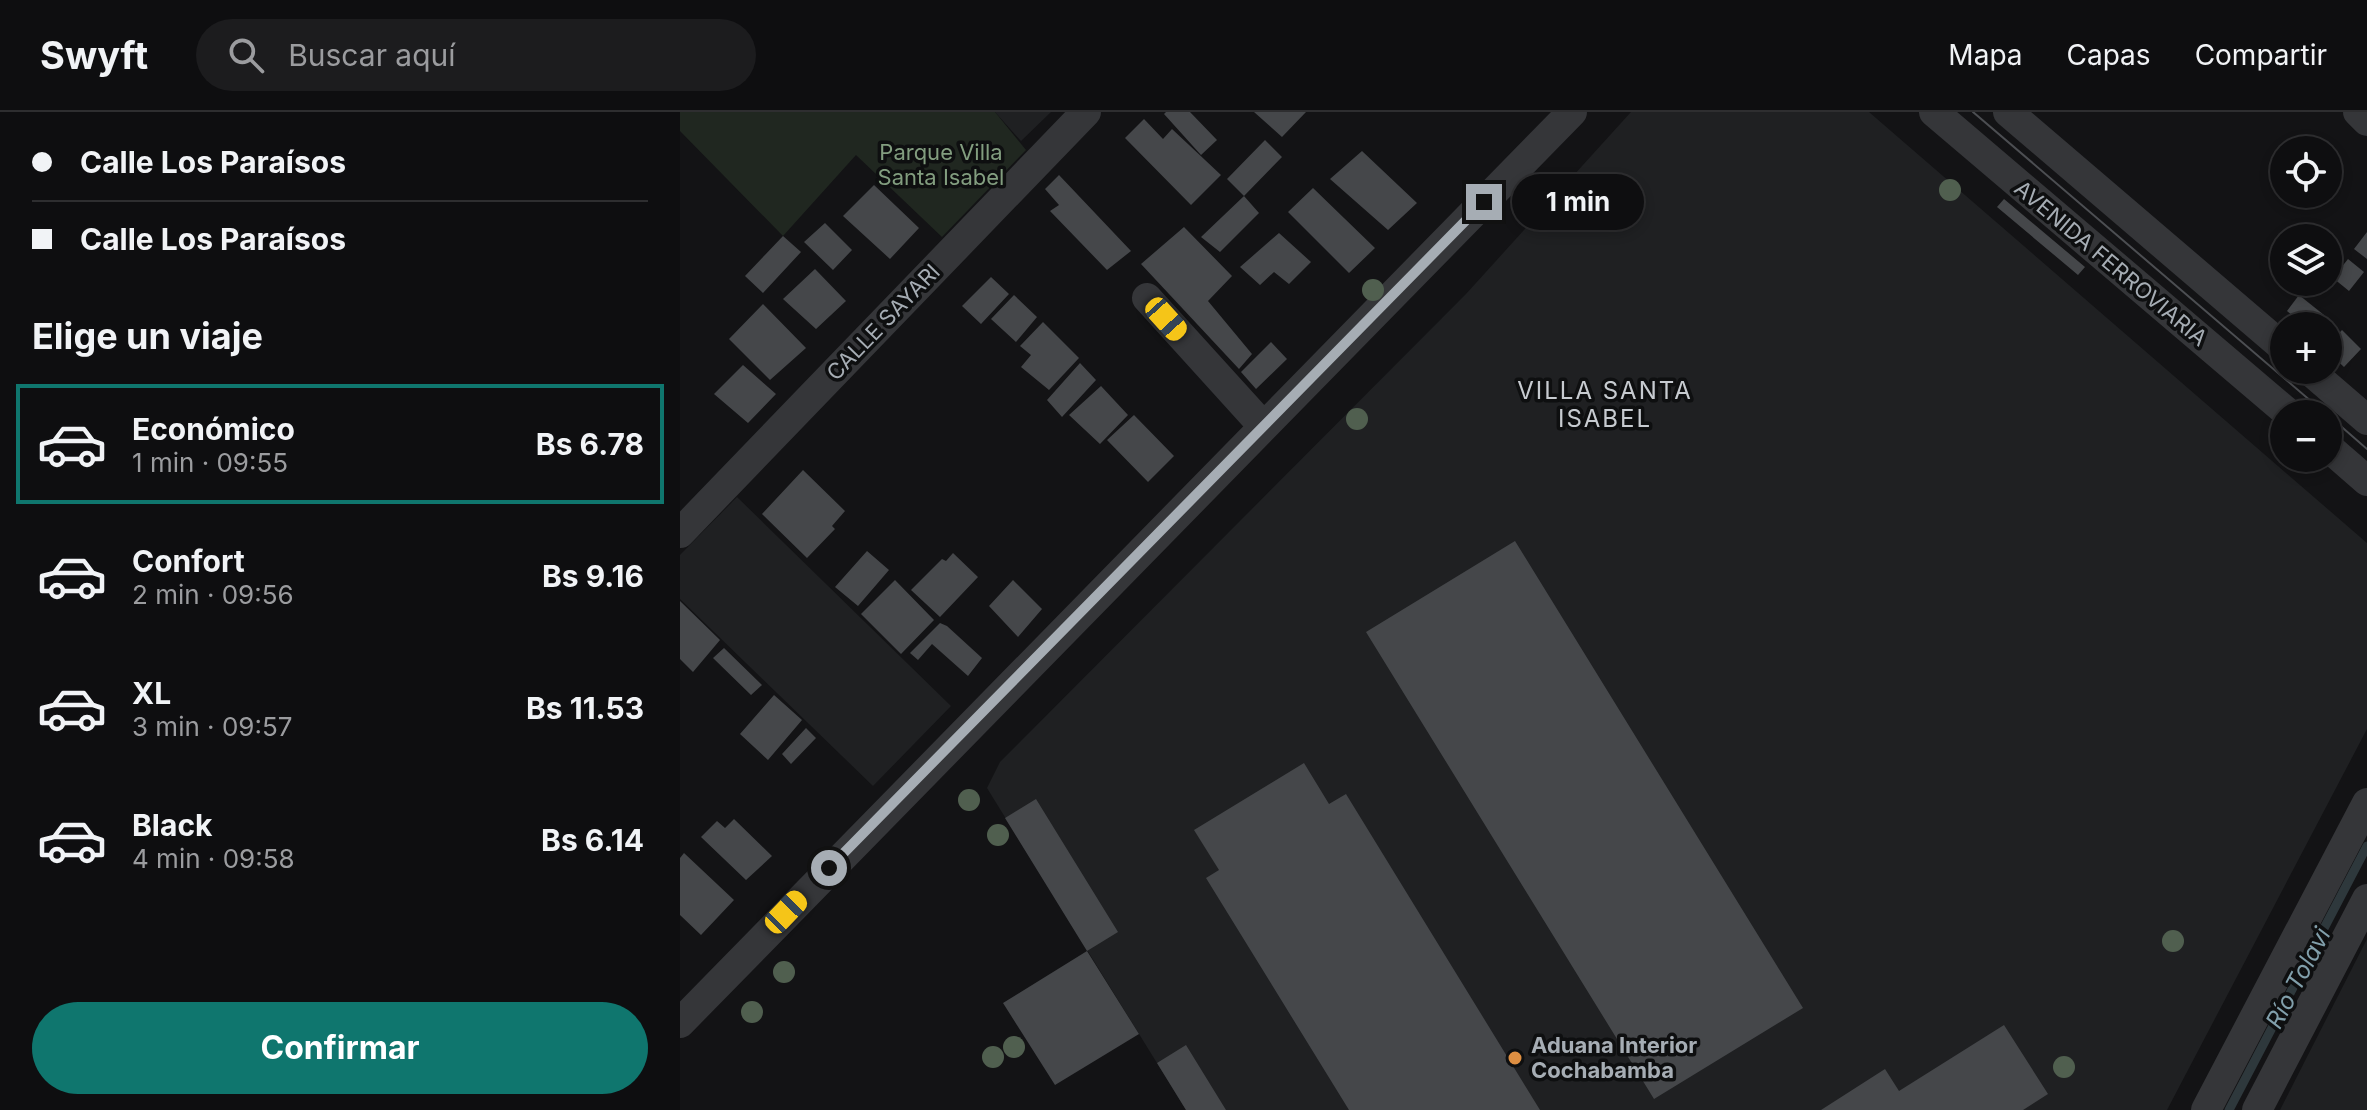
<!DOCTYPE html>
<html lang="es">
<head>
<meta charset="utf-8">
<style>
  :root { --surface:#0e0e10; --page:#1c1c1e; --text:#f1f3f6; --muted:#9b9c9f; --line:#2e2e30; --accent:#0f766e }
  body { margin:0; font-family:Inter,sans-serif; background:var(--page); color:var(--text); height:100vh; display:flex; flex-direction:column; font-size:30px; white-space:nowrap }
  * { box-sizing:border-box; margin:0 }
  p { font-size:26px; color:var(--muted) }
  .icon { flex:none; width:44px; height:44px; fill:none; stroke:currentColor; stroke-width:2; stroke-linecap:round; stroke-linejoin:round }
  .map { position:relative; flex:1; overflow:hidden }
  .details { display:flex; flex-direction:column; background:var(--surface); width:680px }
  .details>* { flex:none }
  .guide { display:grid; align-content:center; height:176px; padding:0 32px; background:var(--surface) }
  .controls { position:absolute; left:1590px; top:24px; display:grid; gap:16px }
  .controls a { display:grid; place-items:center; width:72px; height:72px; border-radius:50%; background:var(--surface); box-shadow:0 4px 12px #0003,0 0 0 2px var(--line); font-size:40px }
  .end { position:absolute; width:36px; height:36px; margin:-18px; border:10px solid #a6adb4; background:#111; box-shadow:0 0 0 4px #111 }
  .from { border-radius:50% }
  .bubble { position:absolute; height:56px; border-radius:28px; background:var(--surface); box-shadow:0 4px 12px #0003,0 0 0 2px var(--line); font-size:26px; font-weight:700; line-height:56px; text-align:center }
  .car { position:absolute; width:24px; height:48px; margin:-24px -12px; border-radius:10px; box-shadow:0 0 6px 2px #0007; background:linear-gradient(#f5c518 24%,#345 0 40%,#f5c518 0 76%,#345 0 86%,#f5c518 0) }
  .guide b { display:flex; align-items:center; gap:28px; height:76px; font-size:30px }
  .guide b+b { border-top:2px solid var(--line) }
  .guide i { width:20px; height:20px; background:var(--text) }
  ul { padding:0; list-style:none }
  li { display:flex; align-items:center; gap:24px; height:120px; margin:0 16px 12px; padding:0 16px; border:4px solid transparent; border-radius:0px }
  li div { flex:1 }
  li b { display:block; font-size:30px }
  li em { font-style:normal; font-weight:700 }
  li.active { border-color:var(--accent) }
  li>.icon { width:72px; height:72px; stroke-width:1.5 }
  h2 { padding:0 32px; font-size:36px; line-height:96px }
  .action { display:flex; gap:16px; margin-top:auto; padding:16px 32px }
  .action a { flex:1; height:92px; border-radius:48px; background:var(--accent); color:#fff; font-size:32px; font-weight:700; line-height:92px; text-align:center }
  header { display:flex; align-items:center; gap:48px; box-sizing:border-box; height:112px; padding:0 40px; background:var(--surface); border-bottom:2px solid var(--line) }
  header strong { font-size:38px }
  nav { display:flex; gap:44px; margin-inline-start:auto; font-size:28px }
  .search { width:560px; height:72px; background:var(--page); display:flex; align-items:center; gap:20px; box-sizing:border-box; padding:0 28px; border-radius:44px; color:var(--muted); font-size:30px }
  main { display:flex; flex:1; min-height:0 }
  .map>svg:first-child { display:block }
  .built { fill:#1f2022 }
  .green { fill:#202720 }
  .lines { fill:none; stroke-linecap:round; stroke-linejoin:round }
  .stream { stroke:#2e383c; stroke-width:9 }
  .building { fill:#45474a }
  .minor { stroke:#353639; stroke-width:30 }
  .tram { stroke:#4c4e52; stroke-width:2 }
  .tree { fill:#505f4f }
  .route { stroke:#a6adb4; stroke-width:10 }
  .poi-dot { fill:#de8f42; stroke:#0e0f10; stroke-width:3 }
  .labels { text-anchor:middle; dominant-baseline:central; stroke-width:7; stroke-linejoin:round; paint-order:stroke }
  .park-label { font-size:22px; fill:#829d7f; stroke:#0e0f10 }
  .street-label { font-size:22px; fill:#a6adb4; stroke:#0e0f10 }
  .poi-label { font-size:22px; font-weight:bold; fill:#a6adb4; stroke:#0e0f10; text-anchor:start }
  .neighbourhood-label { font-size:24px; letter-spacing:2px; fill:#c7cbd0; stroke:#0e0f10 }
  .water-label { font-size:24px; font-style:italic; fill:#819fab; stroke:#0e0f10 }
</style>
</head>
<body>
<header>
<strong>Swyft</strong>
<div class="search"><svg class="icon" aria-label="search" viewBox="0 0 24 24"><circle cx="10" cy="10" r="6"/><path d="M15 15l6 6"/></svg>Buscar aquí</div>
<nav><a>Mapa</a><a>Capas</a><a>Compartir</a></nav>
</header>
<main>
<section class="details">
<div class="guide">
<b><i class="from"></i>Calle Los Paraísos</b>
<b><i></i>Calle Los Paraísos</b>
</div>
<h2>Elige un viaje</h2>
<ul>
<li class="active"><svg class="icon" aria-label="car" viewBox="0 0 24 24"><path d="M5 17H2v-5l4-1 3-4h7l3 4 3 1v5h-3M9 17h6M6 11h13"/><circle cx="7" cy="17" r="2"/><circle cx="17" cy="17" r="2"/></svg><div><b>Económico</b><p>1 min · 09:55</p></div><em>Bs 6.78</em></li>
<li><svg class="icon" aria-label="car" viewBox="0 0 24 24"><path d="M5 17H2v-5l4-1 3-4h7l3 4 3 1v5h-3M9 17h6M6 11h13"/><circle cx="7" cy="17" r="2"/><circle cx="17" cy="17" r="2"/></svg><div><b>Confort</b><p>2 min · 09:56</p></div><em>Bs 9.16</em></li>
<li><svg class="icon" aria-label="car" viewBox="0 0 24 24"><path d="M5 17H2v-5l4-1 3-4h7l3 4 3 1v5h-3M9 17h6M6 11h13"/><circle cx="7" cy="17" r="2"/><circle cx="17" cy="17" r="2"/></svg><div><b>XL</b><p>3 min · 09:57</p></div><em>Bs 11.53</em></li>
<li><svg class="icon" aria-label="car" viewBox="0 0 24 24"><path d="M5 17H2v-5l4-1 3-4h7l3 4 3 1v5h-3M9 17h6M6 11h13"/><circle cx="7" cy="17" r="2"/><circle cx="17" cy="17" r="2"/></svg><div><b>Black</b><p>4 min · 09:58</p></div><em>Bs 6.14</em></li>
</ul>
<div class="action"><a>Confirmar</a></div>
</section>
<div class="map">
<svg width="1687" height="998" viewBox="0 0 1687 998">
  <rect width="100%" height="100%" fill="#131315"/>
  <path class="built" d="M315,0h56l-30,29z
    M951,0h238l498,431v186l-200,381h-981l-199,-322 13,-26 466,-468z
    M57,385l214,209 -78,80 -193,-187v-44z
    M1687,827v171h-87z"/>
  <path class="green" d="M0,0h315l31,38 -84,87 -86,-82 -73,81 -103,-105z"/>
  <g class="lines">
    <path class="stream" d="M1549,998l138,-264"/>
  </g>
  <path class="building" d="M486,0h24l27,28 -16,15 -37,-41z
    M574,0h52l-24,25z
    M464,7l19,20 9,-10 49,46 -30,30 -66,-67z
    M585,28l17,17 -38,39 -17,-17z
    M682,39l55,52 -29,27 -58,-51z
    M379,63l72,76 -24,19 -57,-59 9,-6 -14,-16z
    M194,73l45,43 -29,31 -47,-43z
    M633,76l62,60 -26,25 -61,-61z
    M564,84l15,17 -39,39 -19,-15z
    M1324,87l81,68 -7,8 -81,-68z
    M145,111l27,27 -19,20 -29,-28z
    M504,115l48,49 -24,25 44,53 -13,15 -98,-105z
    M1687,120v27l-13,-10z
    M599,121l32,29 -22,22 -15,-12 -14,13 -20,-18z
    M103,124l18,16 -38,41 -18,-17z
    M1668,147l16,13 -15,19 -16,-13z
    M135,157l31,32 -30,28 -33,-30z
    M311,165l18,17 -28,30 -19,-18z
    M334,183l23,22 -21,25 -25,-23z
    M1619,183l25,20 -9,11h-10l-18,-15z
    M83,192l43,44 -36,32 -41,-41z
    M363,210l36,36 -30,32 -28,-23 10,-12 -11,-9z
    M1662,218l19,19 -17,18 -16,-15v-7z
    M591,230l16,17 -31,30 -15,-17z
    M400,251l16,17 -34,37 -15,-17z
    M63,253l33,29 -28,29 -34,-29z
    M421,274l27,29 -28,29 -31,-29z
    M454,303l40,41 -26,26 -41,-42z
    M123,358l42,41 -13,15 3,3 -28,29 -45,-44z
    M835,429l288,467 -149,91 -288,-467z
    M187,439l22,19 -31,36 -23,-19z
    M273,441l25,24 -38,40 -29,-27 31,-31 4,2z
    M215,468l39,40 -33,34 -40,-40z
    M333,468l29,29 -24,28 -29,-31z
    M0,489l40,39 -27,32 -13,-13z
    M260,511l7,3 35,32 -14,18 -36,-32 -14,16 -8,-7z
    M44,536l38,37 -11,10 -38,-37z
    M94,583l28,25 -34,40 -28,-26z
    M126,616l10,10 -25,26 -9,-10z
    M624,651l25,41 17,-10 194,316h-191l-143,-232 13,-8 -25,-40z
    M356,687l82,133 -31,19 -82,-133z
    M54,707l38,37 -26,24 -45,-43 16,-16 8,7z
    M4,741l50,47 -33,35 -21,-20v-57z
    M407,839l52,83 -84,51 -52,-82z
    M1324,913l44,69 -25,16h-202l64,-41 14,22z
    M506,933l40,65h-40l-29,-47z"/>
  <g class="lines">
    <path class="minor" d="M1254,0l355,302
      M1328,0l276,236
      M1678,0l9,9
      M467,186l116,128
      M1629,258l58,50
      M1648,335l39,34
      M0,421l406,-421
      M0,911l892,-911
      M1526,998l161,-307
      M1577,998l110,-211"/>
    <path class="tram" d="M1293,0l353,302
      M1648,303l39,34"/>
  </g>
  <g class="tree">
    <circle cx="1270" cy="78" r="11"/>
    <circle cx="693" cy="178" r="11"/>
    <circle cx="677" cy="307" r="11"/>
    <circle cx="289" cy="688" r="11"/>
    <circle cx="318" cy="723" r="11"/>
    <circle cx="1493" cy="829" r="11"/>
    <circle cx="104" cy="860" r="11"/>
    <circle cx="72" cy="900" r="11"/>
    <circle cx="334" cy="935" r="11"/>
    <circle cx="313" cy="945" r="11"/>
    <circle cx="1384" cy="955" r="11"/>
  </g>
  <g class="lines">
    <path class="route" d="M149,756l655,-666"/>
  </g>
  <circle class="poi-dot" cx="835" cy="946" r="8"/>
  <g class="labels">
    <g class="park-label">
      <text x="261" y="40">Parque Villa<tspan x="261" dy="25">Santa Isabel</tspan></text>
    </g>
    <g class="street-label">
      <text transform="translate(1431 151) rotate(40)">AVENIDA FERROVIARIA</text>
      <text transform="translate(203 210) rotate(-46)">CALLE SAYARI</text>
    </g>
    <g class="poi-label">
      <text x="851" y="933">Aduana Interior<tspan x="851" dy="25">Cochabamba</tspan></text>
    </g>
    <g class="neighbourhood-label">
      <text x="925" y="278">VILLA SANTA<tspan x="925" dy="28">ISABEL</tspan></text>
    </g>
    <g class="water-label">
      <text transform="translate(1618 866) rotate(-62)">Río Tolavi</text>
    </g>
  </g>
</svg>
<div class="controls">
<a><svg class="icon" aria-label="locate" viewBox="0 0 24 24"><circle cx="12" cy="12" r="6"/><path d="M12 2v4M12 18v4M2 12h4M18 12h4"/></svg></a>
<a><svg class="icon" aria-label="layers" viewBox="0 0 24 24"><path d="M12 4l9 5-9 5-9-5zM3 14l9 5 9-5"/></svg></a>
<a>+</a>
<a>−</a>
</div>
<i class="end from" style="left:149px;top:756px"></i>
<i class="end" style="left:804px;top:90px"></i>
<div class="bubble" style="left:832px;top:62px;width:132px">1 min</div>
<i class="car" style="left:486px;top:207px;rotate:138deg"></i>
<i class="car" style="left:106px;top:800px;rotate:44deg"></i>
</div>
</main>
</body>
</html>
